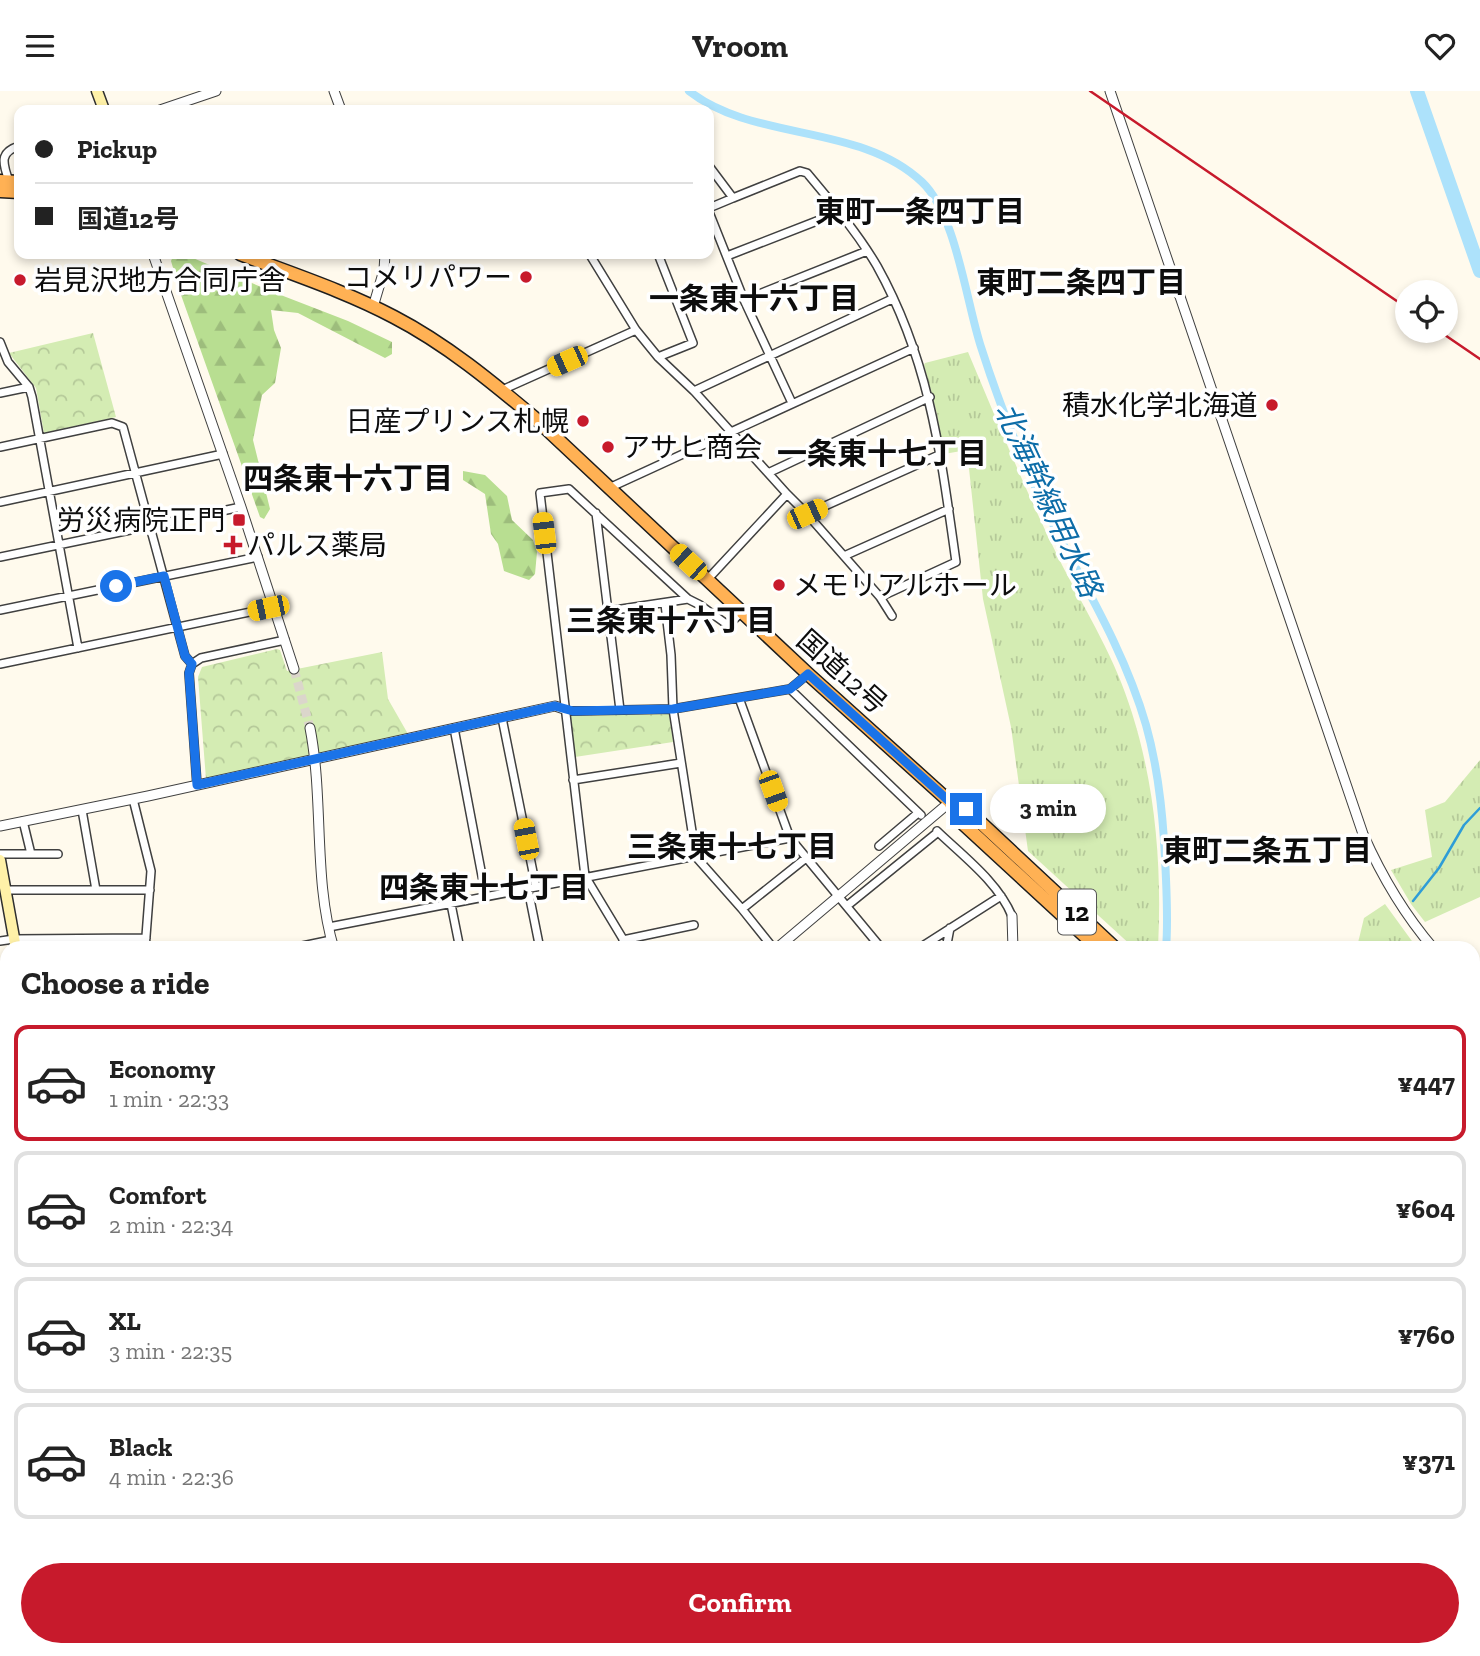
<!DOCTYPE html>
<html lang="en">
<head>
<meta charset="utf-8">
<style>
  :root { --surface:#fff; --page:#f2f2f2; --text:#222; --muted:#767676; --line:#e0e0e0; --accent:#c71a2c }
  body { margin:0; font-family:"Zilla Slab","Noto Sans JP",serif; background:var(--page); color:var(--text); height:100vh; display:flex; flex-direction:column; font-size:26px; white-space:nowrap }
  * { box-sizing:border-box; margin:0 }
  p { font-size:23px; color:var(--muted) }
  .icon { flex:none; width:38px; height:38px; fill:none; stroke:currentColor; stroke-width:2; stroke-linecap:round; stroke-linejoin:round }
  .map { position:relative; flex:1; overflow:hidden }
  .side { position:absolute; left:0px; top:850px; width:1480px; height:716px; display:flex; flex-direction:column; background:var(--surface); border-radius:21px 21px 0 0; box-shadow:0 4px 10px #0003 }
  .side>* { flex:none }
  .guide { position:absolute; left:14px; top:14px; width:700px; height:154px; border-radius:14px; box-shadow:0 4px 10px #0003; display:grid; align-content:center; height:154px; padding:0 21px; background:var(--surface) }
  .tools { position:absolute; left:1395px; top:189px; display:grid; gap:14px }
  .tools a { display:grid; place-items:center; width:63px; height:63px; border-radius:50%; background:var(--surface); box-shadow:0 4px 10px #0003; font-size:35px }
  .end { position:absolute; width:32px; height:32px; margin:-16px; border:9px solid #1a73e8; background:#fff; box-shadow:0 0 0 4px #fff }
  .from { border-radius:50% }
  .bubble { position:absolute; height:49px; border-radius:24px; background:var(--surface); box-shadow:0 4px 10px #0003; font-size:23px; font-weight:700; line-height:49px; text-align:center }
  .car { position:absolute; width:21px; height:42px; margin:-21px -10px; border-radius:9px; box-shadow:0 0 5px 2px #0007; background:linear-gradient(#f5c518 24%,#345 0 40%,#f5c518 0 76%,#345 0 86%,#f5c518 0) }
  .guide b { display:flex; align-items:center; gap:24px; height:66px; font-size:26px }
  .guide b+b { border-top:2px solid var(--line) }
  .guide i { width:18px; height:18px; background:var(--text) }
  ul { padding:0; list-style:none }
  li { display:flex; align-items:center; gap:21px; height:116px; margin:0 14px 10px; padding:0 7px; border:4px solid var(--line); border-radius:14px }
  li div { flex:1 }
  li b { display:block; font-size:26px }
  li em { font-style:normal; font-weight:700 }
  li.on { border-color:var(--accent) }
  li>.icon { width:63px; height:63px; stroke-width:1.5 }
  h2 { padding:0 21px; font-size:32px; line-height:84px }
  .cta { display:flex; gap:14px; margin-top:auto; padding:14px 21px }
  .cta a { flex:1; height:80px; border-radius:42px; background:var(--accent); color:#fff; font-size:28px; font-weight:700; line-height:80px; text-align:center }
  header { display:flex; justify-content:space-between; align-items:center; height:91px; padding:0 21px; background:var(--surface); font-size:32px; font-weight:700 }
  .map>svg:first-child { display:block }
  .grass { fill:url(#grass-tufts) }
  .forest { fill:url(#forest-firs) }
  .park { fill:url(#park-crowns) }
  .pitch { fill:#e6f3c6 }
  .lines { fill:none; stroke-linecap:round; stroke-linejoin:round }
  .stream { stroke:#2e9dd7; stroke-width:2.5 }
  .canal { stroke:#ade2fb; stroke-width:8 }
  .river { stroke:#ade2fb; stroke-width:14 }
  .tertiary-tunnel { stroke:#dbd6cb; stroke-width:9; stroke-dasharray:9 4.5; stroke-linecap:butt }
  .minor-casing { stroke:#404040; stroke-width:10 }
  .tertiary-casing { stroke:#404040; stroke-width:11 }
  .secondary-casing { stroke:#2f2f2f; stroke-width:13 }
  .trunk-casing { stroke:#1e1e1e; stroke-width:15 }
  .minor { stroke:#fff; stroke-width:7 }
  .tertiary { stroke:#fff; stroke-width:9 }
  .secondary { stroke:#fff1a8; stroke-width:10 }
  .trunk { stroke:#ffb154; stroke-width:12 }
  .rail { stroke:#c71a2c; stroke-width:2.5 }
  .route { stroke:#1a73e8; stroke-width:9 }
  .poi-dot { fill:#c71a2c; stroke:#fff; stroke-width:2.5 }
  .labels { text-anchor:middle; dominant-baseline:central; stroke-width:7; stroke-linejoin:round; paint-order:stroke }
  .shield { fill:#fff; stroke:#565656; stroke-width:2 }
  .shield-label { font-size:26px; font-weight:bold; fill:#0d0d0d }
  .poi-label { font-size:28px; fill:#0d0d0d; stroke:#fff; text-anchor:end }
  .street-label { font-size:28px; fill:#0d0d0d; stroke:#fff }
  .neighbourhood-label { font-size:30px; font-weight:bold; fill:#0d0d0d; stroke:#fff }
  .water-label { font-size:30px; font-style:italic; fill:#0d6da8; stroke:#fff }
</style>
</head>
<body>
<header><svg class="icon" aria-label="menu" viewBox="0 0 24 24"><path d="M4 6h16M4 12h16M4 18h16"/></svg>Vroom<svg class="icon" aria-label="heart" viewBox="0 0 24 24"><path d="M12 20l-8-8c-3-5 5-10 8-4 3-6 11-1 8 4z"/></svg></header>
<div class="map">
<svg width="1480" height="1565" viewBox="0 0 1480 1565">
  <defs>
    <pattern id="grass-tufts" width="24" height="20" patternUnits="userSpaceOnUse" patternTransform="scale(1.75)"><rect width="24" height="20" fill="#d4ecb3"/><path d="M3 7l-1-3M5 7V3M7 7l1-3M15 17l-1-3M17 17v-4M19 17l1-3" fill="none" stroke="#b5c999"/></pattern>
    <pattern id="forest-firs" width="22" height="20" patternUnits="userSpaceOnUse" patternTransform="scale(1.75)"><rect width="22" height="20" fill="#b8de91"/><path d="M5 1l3.5 6h-7zM16 11l3.5 6h-7z" fill="#9dbd7c"/></pattern>
    <pattern id="park-crowns" width="20" height="18" patternUnits="userSpaceOnUse" patternTransform="scale(1.75)"><rect width="20" height="18" fill="#d4ecb3"/><path d="M2 6a3 3 0 1 1 6 0M12 15a3 3 0 1 1 6 0" fill="none" stroke="#b5c999"/></pattern>
  </defs>
  <rect width="100%" height="100%" fill="#fffaed"/>
  <path class="grass" d="M968,261c30,71 59,143 94,213 25,48 54,95 70,148 24,76 30,156 26,235h-24l-106,-97 -17,-124 -28,-128 -16,-149 -23,4 -7,-40 -13,-49 1,-2z
    M1480,669v137l-55,25 -14,-18 -20,-34 41,-13 -7,-47 20,-8z
    M1385,813l32,44 -60,-1 7,-29z"/>
  <path class="forest" d="M174,163l12,1 87,37 75,29 44,21v12l-7,4 -87,-45 -27,-3 3,20 7,18 -6,35 -13,12 -9,45 17,69 -6,10 -4,-2 -79,-222 -10,-34z
    M463,380l22,4 22,21 5,24 21,20 4,12 -2,22 -6,6 -25,-9 -6,-27 -7,-10 -6,-40 -22,-14z
    M205,1559h72l1,6h-73z"/>
  <path class="park" d="M93,242l23,84 -72,16 -8,-45 -27,-35z
    M277,558l3,1 7,21 95,-19 6,47 20,35 -202,45 -8,-102 4,-10z
    M669,623l4,28 -98,15 -5,-41z
    M1480,973v206l-6,-7v-197z"/>
  <path class="pitch" d="M1344,1559h44l2,6h-64z"/>
  <g class="lines">
    <path class="stream" d="M1413,810l26,-33 25,-43 16,-17"/>
    <path class="canal" d="M689,0c65,51 171,32 233,91 34,32 44,119 59,165 21,66 48,131 80,193 32,60 66,119 85,185 14,50 18,102 20,154 1,23 2,46 0,70
      M809,1559l1,6"/>
    <path class="river" d="M1417,0l63,180
      M1235,1565l1,-6"/>
    <path class="tertiary-tunnel" d="M294,578l16,59"/>
    <g class="minor-casing">
      <path id="minor" d="M709,75l24,32 -24,10
        M9,90c-7,-19 -9,-29 10,-35
        M733,107l67,-27 7,2c25,30 50,59 70,93 53,95 64,190 79,296l-76,35
        M709,121l35,88 48,103
        M593,163l-3,1 46,75 22,27 36,34 93,103 20,20 73,83 12,19
        M727,165l113,-44
        M744,209l123,-49
        M0,251l8,20 21,25 3,10 46,251
        M658,266l35,-14 -35,-89
        M502,299l134,-60
        M694,300l198,-92
        M0,302l29,-6
        M0,356l112,-24 11,4 62,229 7,8 -3,9 8,112
        M768,382l162,-76
        M609,397l305,-140
        M0,411l223,-48
        M596,422l24,197
        M807,423l134,-60
        M844,465l105,-47
        M0,466l241,-50
        M707,489l80,-86
        M665,513l6,51 2,54 23,148 46,52 32,40
        M0,519l258,-53
        M608,520l80,-12 12,6 25,18 4,1 13,-12
        M0,573l274,-57
        M192,573l9,-6 84,-18
        M790,598l131,126
        M739,607l51,140 92,111
        M564,618l9,2 100,-2 117,-20 18,-15
        M502,627l34,169
        M454,637l32,169
        M573,689l108,-17
        M133,708l18,72 -6,78
        M82,719l14,80
        M23,730l8,33
        M937,740c26,25 61,51 75,85
        M879,755l39,-33
        M0,763h58
        M528,798l12,60
        M5,799h145
        M451,813l9,45
        M848,814l90,-73
        M742,818l64,-51
        M329,836l461,-89
        M623,849l71,-15
        M0,850l14,-2 132,-1
        M288,858l43,-9
        M629,858l-44,-73 -45,-383 29,-4 119,110
        M918,858l83,-53
        M946,858l4,-21
        M0,897l7,-1
        M0,945l7,-1
        M0,991l7,-1
        M0,1127l7,-1
        M1474,1429l6,-3
        M1474,1492l6,-2
        M1474,1550l6,-2
        M310,1559l1,6
        M362,1559l1,6
        M415,1559v6
        M531,1559l1,6
        M592,1559v6
        M638,1559l1,6
        M681,1559l1,6
        M861,1559l2,6
        M1085,1559l17,6
        M1441,1561l6,-2
        M905,1565l2,-6
        M922,1565l20,-6
        M1210,1565l1,-6"/>
    </g>
    <g class="tertiary-casing">
      <path id="tertiary" d="M334,0l7,19
        M1110,0l253,743c19,43 40,79 71,115
        M160,19l56,-19
        M153,163l88,253 53,162
        M373,216l11,-37 1,-16
        M310,637c14,72 3,152 24,221
        M0,735l148,-30 407,-90 9,3
        M1012,825l1,33
        M776,858l174,-147
        M1474,905l6,9
        M1474,963l6,-2
        M0,1073l7,-1
        M469,1559l1,6
        M733,1565l1,-6
        M1057,1565l2,-6"/>
    </g>
    <g class="secondary-casing">
      <path id="secondary" d="M97,0l7,19
        M0,769l16,89
        M139,1559l1,6"/>
    </g>
    <g class="trunk-casing">
      <path id="trunk" d="M0,90l19,1
        M0,100l19,1
        M240,163c52,20 105,37 154,63 52,27 98,65 143,103l271,254 142,128 16,7 150,140
        M950,711l8,17 141,130
        M1474,1190l6,6
        M1474,1209l6,6"/>
    </g>
    <use href="#minor" class="minor"/>
    <use href="#tertiary" class="tertiary"/>
    <use href="#secondary" class="secondary"/>
    <use href="#trunk" class="trunk"/>
    <path class="rail" d="M1090,0l317,217
      M1439,240l41,28"/>
  </g>
  <g class="lines">
    <path class="route" d="M116,495l48,-10 21,80 7,8 -3,9 8,112 358,-79 18,5 100,-2 117,-20 18,-15 142,128 16,7"/>
  </g>
  <g class="poi-dot">
    <circle cx="526" cy="186" r="7"/>
    <circle cx="20" cy="189" r="7"/>
    <circle cx="1272" cy="314" r="7"/>
    <circle cx="583" cy="330" r="7"/>
    <circle cx="608" cy="356" r="7"/>
    <rect x="232" y="422" width="14" height="14" rx="3.5"/>
    <path d="M229.5 443.5h7v7h7v7h-7v7h-7v-7h-7v-7h7z"/>
    <circle cx="779" cy="494" r="7"/>
  </g>
  <g class="labels">
    <rect class="shield" x="1058" y="798.5" width="38" height="45" rx="5"/>
    <g class="shield-label">
      <text x="1077" y="821">12</text>
    </g>
    <g class="poi-label">
      <text x="512" y="186">コメリパワー</text>
      <text x="34" y="189" text-anchor="start">岩見沢地方合同庁舎</text>
      <text x="1258" y="314">積水化学北海道</text>
      <text x="569" y="330">日産プリンス札幌</text>
      <text x="622" y="356" text-anchor="start">アサヒ商会</text>
      <text x="225" y="429">労災病院正門</text>
      <text x="247" y="454" text-anchor="start">パルス薬局</text>
      <text x="793" y="494" text-anchor="start">メモリアルホール</text>
    </g>
    <g class="street-label">
      <text transform="translate(842 581) rotate(42)">国道12号</text>
    </g>
    <g class="neighbourhood-label">
      <text x="920" y="121">東町一条四丁目</text>
      <text x="1081" y="192">東町二条四丁目</text>
      <text x="754" y="208">一条東十六丁目</text>
      <text x="882" y="363">一条東十七丁目</text>
      <text x="348" y="388">四条東十六丁目</text>
      <text x="671" y="530">三条東十六丁目</text>
      <text x="732" y="756">三条東十七丁目</text>
      <text x="1267" y="760">東町二条五丁目</text>
      <text x="484" y="797">四条東十七丁目</text>
    </g>
    <g class="water-label">
      <text transform="translate(1048 409) rotate(65)">北海幹線用水路</text>
    </g>
  </g>
</svg>
<div class="tools">
<a><svg class="icon" aria-label="locate" viewBox="0 0 24 24"><circle cx="12" cy="12" r="6"/><path d="M12 2v4M12 18v4M2 12h4M18 12h4"/></svg></a>
</div>
<i class="end from" style="left:116px;top:495px"></i>
<i class="end" style="left:966px;top:718px"></i>
<div class="bubble" style="left:990px;top:693px;width:116px">3 min</div>
<i class="car" style="left:567px;top:270px;rotate:246deg"></i>
<i class="car" style="left:807px;top:423px;rotate:66deg"></i>
<i class="car" style="left:544px;top:442px;rotate:353deg"></i>
<i class="car" style="left:688px;top:471px;rotate:313deg"></i>
<i class="car" style="left:268px;top:517px;rotate:258deg"></i>
<i class="car" style="left:773px;top:700px;rotate:160deg"></i>
<i class="car" style="left:526px;top:748px;rotate:349deg"></i>
<div class="guide">
<b><i class="from"></i>Pickup</b>
<b><i></i>国道12号</b>
</div>
<section class="side">
<h2>Choose a ride</h2>
<ul>
<li class="on"><svg class="icon" aria-label="car" viewBox="0 0 24 24"><path d="M5 17H2v-5l4-1 3-4h7l3 4 3 1v5h-3M9 17h6M6 11h13"/><circle cx="7" cy="17" r="2"/><circle cx="17" cy="17" r="2"/></svg><div><b>Economy</b><p>1 min · 22:33</p></div><em>¥447</em></li>
<li><svg class="icon" aria-label="car" viewBox="0 0 24 24"><path d="M5 17H2v-5l4-1 3-4h7l3 4 3 1v5h-3M9 17h6M6 11h13"/><circle cx="7" cy="17" r="2"/><circle cx="17" cy="17" r="2"/></svg><div><b>Comfort</b><p>2 min · 22:34</p></div><em>¥604</em></li>
<li><svg class="icon" aria-label="car" viewBox="0 0 24 24"><path d="M5 17H2v-5l4-1 3-4h7l3 4 3 1v5h-3M9 17h6M6 11h13"/><circle cx="7" cy="17" r="2"/><circle cx="17" cy="17" r="2"/></svg><div><b>XL</b><p>3 min · 22:35</p></div><em>¥760</em></li>
<li><svg class="icon" aria-label="car" viewBox="0 0 24 24"><path d="M5 17H2v-5l4-1 3-4h7l3 4 3 1v5h-3M9 17h6M6 11h13"/><circle cx="7" cy="17" r="2"/><circle cx="17" cy="17" r="2"/></svg><div><b>Black</b><p>4 min · 22:36</p></div><em>¥371</em></li>
</ul>
<div class="cta"><a>Confirm</a></div>
</section>
</div>
</body>
</html>
